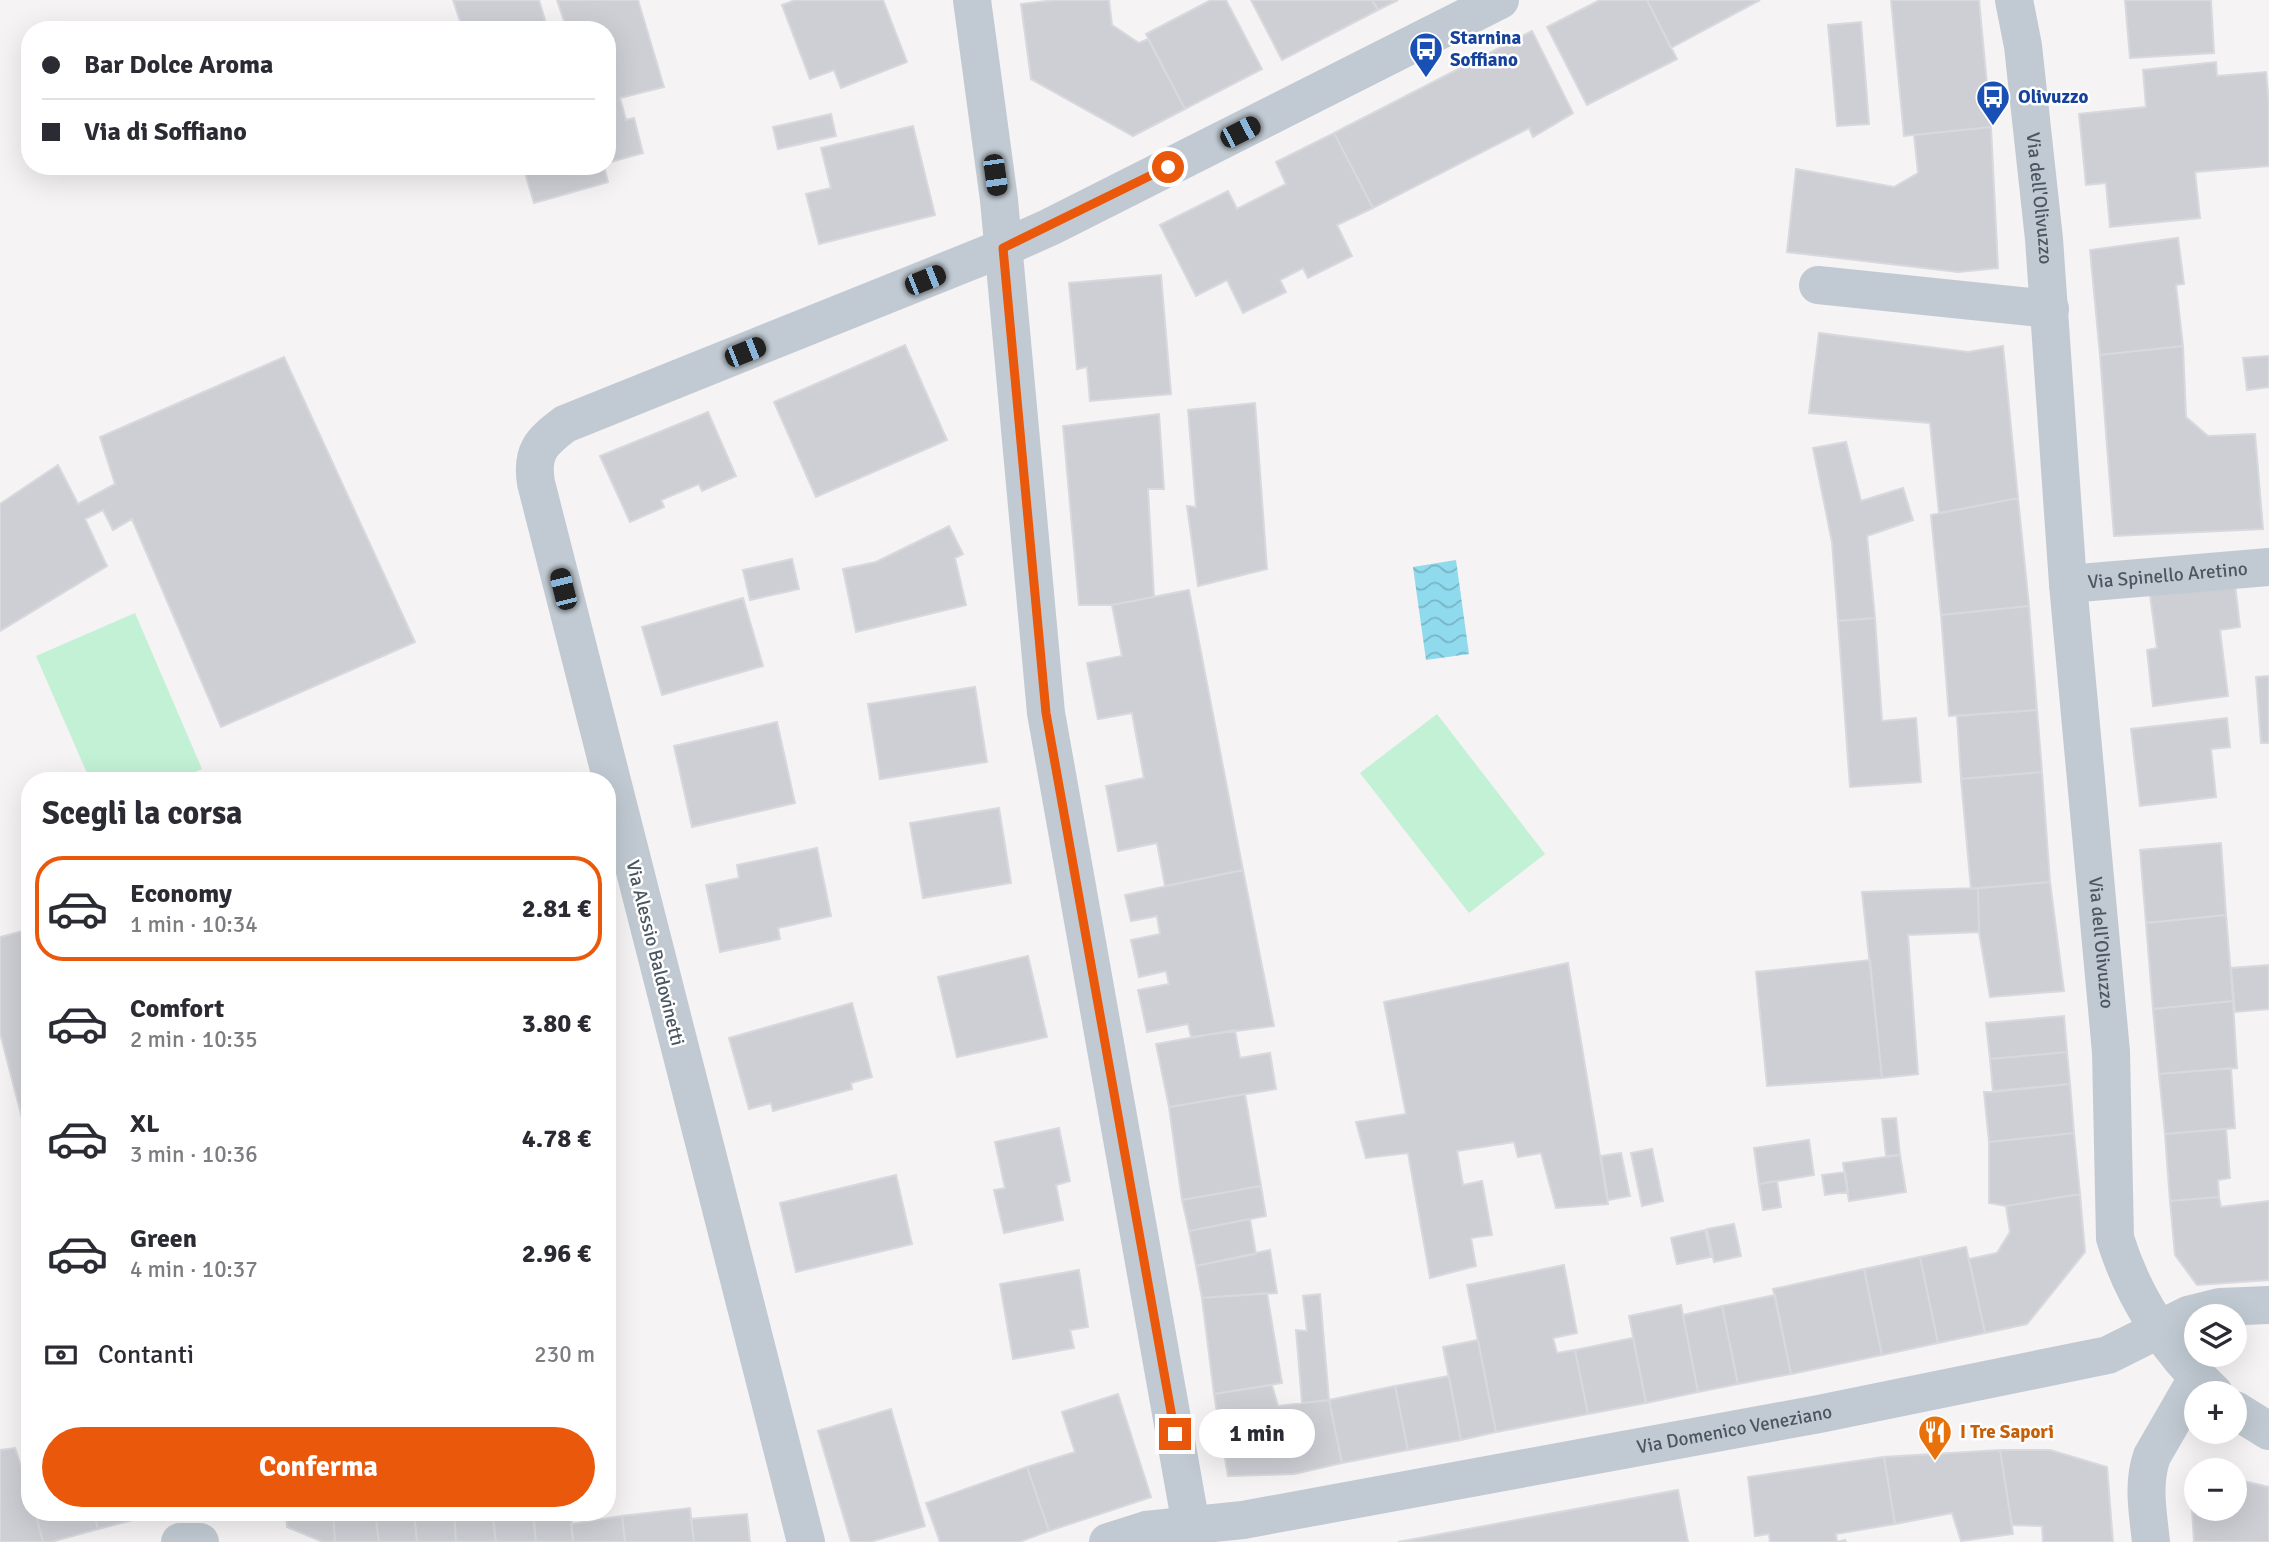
<!DOCTYPE html>
<html lang="it">
<head>
<meta charset="utf-8">
<style>
  :root { --surface:#fff; --page:#f2f2f3; --text:#2b2b33; --muted:#7c7c81; --line:#e1e1e2; --accent:#ea580c }
  body { margin:0; font-family:Signika,sans-serif; background:var(--page); color:var(--text); height:100vh; display:flex; flex-direction:column; font-size:26px; white-space:nowrap }
  * { box-sizing:border-box; margin:0 }
  p { font-size:23px; color:var(--muted) }
  .icon { flex:none; width:38px; height:38px; fill:none; stroke:currentColor; stroke-width:2; stroke-linecap:round; stroke-linejoin:round }
  .map { position:relative; flex:1; overflow:hidden }
  .drawer { position:absolute; left:21px; top:772px; width:595px; height:749px; display:flex; flex-direction:column; background:var(--surface); border-radius:28px; box-shadow:0 7px 28px #0002 }
  .drawer>* { flex:none }
  .top-card { position:absolute; left:21px; top:21px; width:595px; height:154px; border-radius:28px; box-shadow:0 7px 28px #0002; display:grid; align-content:center; height:154px; padding:0 21px; background:var(--surface) }
  .buttons { position:absolute; left:2184px; top:1304px; display:grid; gap:14px }
  .buttons a { display:grid; place-items:center; width:63px; height:63px; border-radius:50%; background:var(--surface); box-shadow:0 7px 28px #0002; font-size:35px }
  .end { position:absolute; width:32px; height:32px; margin:-16px; border:9px solid #ea580c; background:#fff; box-shadow:0 0 0 4px #fff }
  .from { border-radius:50% }
  .bubble { position:absolute; height:49px; border-radius:24px; background:var(--surface); box-shadow:0 7px 28px #0002; font-size:23px; font-weight:700; line-height:49px; text-align:center }
  .car { position:absolute; width:21px; height:42px; margin:-21px -10px; border-radius:9px; box-shadow:0 0 5px 2px #0007; background:linear-gradient(#222 24%,#8ab4d8 0 40%,#222 0 76%,#8ab4d8 0 86%,#222 0) }
  .top-card b { display:flex; align-items:center; gap:24px; height:66px; font-size:26px }
  .top-card b+b { border-top:2px solid var(--line) }
  .top-card i { width:18px; height:18px; background:var(--text) }
  ul { padding:0; list-style:none }
  li { display:flex; align-items:center; gap:21px; height:105px; margin:0 14px 10px; padding:0 7px; border:4px solid transparent; border-radius:28px }
  li div { flex:1 }
  li b { display:block; font-size:26px }
  li em { font-style:normal; font-weight:700 }
  li.active { border-color:var(--accent) }
  li>.icon { width:63px; height:63px; stroke-width:1.5 }
  h2 { padding:0 21px; font-size:32px; line-height:84px }
  .pay { display:flex; align-items:center; gap:18px; height:77px; padding:0 21px; font-size:26px }
  .pay p { margin-inline-start:auto }
  .action { display:flex; gap:14px; margin-top:auto; padding:14px 21px }
  .action a { flex:1; height:80px; border-radius:42px; background:var(--accent); color:#fff; font-size:28px; font-weight:700; line-height:80px; text-align:center }
  .map>svg:first-child { display:block }
  .pitch { fill:#c3f1d5 }
  .water { fill:url(#water-waves) }
  .building { fill:#cdcfd5; stroke:#d7d9de; stroke-width:2 }
  .lines { fill:none; stroke-linecap:round; stroke-linejoin:round }
  .minor { stroke:#c1cad2; stroke-width:38 }
  .tertiary { stroke:#c1cad2; stroke-width:38 }
  .route { stroke:#ea580c; stroke-width:9 }
  .labels { text-anchor:middle; dominant-baseline:central; stroke-width:5; stroke-linejoin:round; paint-order:stroke }
  .transit-label { font-size:19px; font-weight:bold; fill:#164399; stroke:#fff; text-anchor:start }
  .street-label { font-size:19px; fill:#4a5661; stroke:#fff }
  .food-label { font-size:19px; font-weight:bold; fill:#c56008; stroke:#fff; text-anchor:start }
</style>
</head>
<body>
<div class="map">
<svg width="2269" height="1542" viewBox="0 0 2269 1542">
  <defs>
    <pattern id="water-waves" width="16" height="10" patternUnits="userSpaceOnUse" patternTransform="scale(1.75)"><rect width="16" height="10" fill="#90daee"/><path d="M0 5q4-4 8 0t8 0" fill="none" stroke="#78b4c4"/></pattern>
  </defs>
  <rect width="100%" height="100%" fill="#f5f3f3"/>
  <path class="pitch" d="M135,613l67,156 -27,11h-85l-54,-124z
    M1437,714l108,140 -76,59 -109,-140z"/>
  <path class="water" d="M1456,560l13,94 -43,6 -13,-93z"/>
  <path class="building" d="M453,0h86l9,30h-85z
    M557,0h81l26,87 -44,11 6,22 8,-2 9,35 -36,10v-133h-40z
    M795,0h88l24,62 -66,26 -7,-18 -24,9 -28,-74z
    M1055,0h54l3,25 27,18 9,-4 37,70 -52,27 -102,-57 -10,-75z
    M1211,0h15l36,69 -77,40 -39,-75z
    M1251,0h121l6,10 -96,50z
    M1372,0h26l-20,10z
    M1600,0h47l30,59 -90,46 -40,-78z
    M1647,0h113l-89,48z
    M1891,0h88l12,127 -87,9z
    M2125,0h86l3,53 -84,5z
    M1861,22l8,102 -32,2 -9,-101z
    M1532,31l41,82 -40,24 -4,-9 -156,80 -39,-75z
    M2216,62l1,14 49,-4 3,33v61l-74,6 5,46 -90,9 -4,-44 -20,2 -7,-71 67,-7 -3,-37z
    M831,114l5,22 -58,13 -5,-22z
    M913,126l22,89 -116,29 -13,-50 25,-6 -10,-40z
    M1991,127l7,141 -40,4 -171,-20 9,-83 98,18 24,-14 -4,-38z
    M1334,133l39,75 -36,17 15,31 -44,22 -5,-10 -23,12 6,12 -43,21 -16,-33 -31,16 -36,-71 68,-34 9,18 49,-25 -10,-22z
    M523,166h81l4,16 -74,21z
    M2178,238l6,46 -8,1 7,61 -83,9 -10,-105z
    M1161,275l10,119 -81,7 -3,-34 -10,2 -8,-86z
    M1819,333l149,19 35,-6 15,152 -79,15 -9,-90 -121,-10z
    M905,345l42,95 -131,57 -42,-95z
    M2183,346l3,71 22,19 47,-2 8,95 -149,7 -14,-181z
    M2269,356v31l-22,3 -4,-32z
    M284,357l131,285 -194,85 -89,-208 -19,11 -10,-20 -18,9 22,47 -107,65v-127l58,-39 20,39 37,-20 -15,-47z
    M1255,403l12,166 -69,17 -11,-80 9,1 -8,-97z
    M708,412l28,64 -34,15 -3,-7 -38,16 3,7 -34,15 -30,-66z
    M1159,414l5,75h-16l6,108 -42,8h-33l-16,-179z
    M1846,442l15,59 42,-13 10,32 -46,16 8,82 -37,3 -6,-79 -19,-94z
    M2018,498l11,108 -88,9 -10,-100z
    M949,526l14,28 -8,4 11,47 -110,27 -13,-63 33,-7z
    M792,559l7,30 -49,11 -7,-30z
    M2235,584l5,43 -20,3 8,66 -75,10 -6,-56 10,-2 -7,-53z
    M1189,590l54,280 -78,16 -8,-43 -39,8 -12,-65 38,-8 -12,-65 -34,6 -11,-56 35,-7 -10,-51z
    M743,598l20,68 -101,29 -20,-68z
    M2029,606l8,104 -88,6 -8,-101z
    M1875,618l7,103 34,-3 5,64 -71,5 -12,-166z
    M2269,676v67h-8l-5,-66z
    M975,687l12,75 -107,17 -12,-75z
    M2037,710l5,62 -81,7 -4,-63z
    M2227,718l3,29 -19,2 5,48 -76,9 -9,-77z
    M777,722l18,81 -103,24 -18,-81z
    M2042,772l8,110 -79,7 -10,-110z
    M999,808l12,75 -88,15 -13,-75z
    M2221,843l5,72 -80,8 -6,-73z
    M817,848l14,68 -53,12 2,11 -60,13 -14,-67 33,-7 -2,-13z
    M1243,870l31,156 -83,11 -3,-13 -41,8 -9,-42 31,-6 -3,-13 -27,6 -8,-37 29,-6 -3,-18 -26,5 -6,-26z
    M2050,882l14,109 -74,6 -11,-65 -1,-44z
    M1978,888l1,44 -71,3 10,139 -36,4 -20,-186z
    M2226,915l7,86 -80,8 -7,-86z
    M30,929v220l-30,-116v-96z
    M1028,956l19,81 -90,20 -19,-80z
    M1870,960l12,118 -115,8 -11,-114z
    M1568,963l40,241 -52,4 -15,-55 -23,4 -4,-15 -57,9 6,34 19,-4 10,54 -21,3 5,28 -46,12 -22,-125 -42,5 -10,-36 50,-8 -22,-112z
    M2269,965v44l-34,3 -4,-44z
    M2233,1001l4,67 -78,6 -6,-65z
    M852,1003l20,74 -21,6 1,6 -79,22 -2,-8 -22,6 -20,-71z
    M2064,1016l3,36 -77,7 -4,-36z
    M1235,1030l5,28 30,-5 6,36 -107,18 -13,-63z
    M2067,1052l3,32 -77,8 -3,-33z
    M2231,1068l4,60 -70,6 -6,-60z
    M2070,1084l4,49 -85,9 -5,-50z
    M1245,1094l16,92 -79,14 -13,-93z
    M1896,1118l4,37 -14,1 -4,-37z
    M1059,1128l11,53 -14,4 7,35 -59,13 -10,-43 11,-2 -10,-46z
    M2226,1129l4,49 -12,2 1,17 -49,4 -5,-67z
    M2074,1133l6,61 -74,12 -17,-3v-61z
    M1809,1140l5,35 -55,9 -5,-36z
    M1652,1149l11,52 -21,5 -11,-53z
    M1621,1153l9,43 -22,4 -7,-44z
    M1900,1155l6,37 -57,9 -6,-38z
    M1845,1172l3,20 -23,3 -3,-20z
    M896,1175l16,69 -116,28 -16,-69z
    M1777,1181l4,26 -18,3 -4,-26z
    M1261,1186l5,30 -77,15 -7,-31z
    M2080,1194l5,58 -58,72 -42,9 -16,-74 28,-6 13,-21 -4,-26z
    M2219,1197l2,10 48,-6v79l-72,5 -22,-30 -5,-54z
    M1250,1219l6,35 -60,12 -7,-35z
    M1734,1224l7,32 -27,6 -7,-33z
    M1705,1230l6,27 -34,7 -6,-26z
    M1966,1247l19,86 -47,10 -18,-86z
    M1270,1250l7,43 -75,5 -6,-32z
    M1920,1257l18,86 -56,12 -18,-86z
    M1564,1265l13,68 -24,5 4,15 18,-3 13,64 -92,18 -29,-147z
    M1864,1269l18,86 -91,19 -18,-85z
    M1079,1270l9,57 -18,3 4,18 -61,11 -13,-75z
    M1267,1293l15,90 -68,11 -12,-96z
    M1320,1294l9,106 -27,3 -6,-73 11,1 -4,-35z
    M1775,1295l16,79 -53,10 -16,-78z
    M1681,1305l17,87 -52,11 -17,-87z
    M1722,1306l16,78 -40,8 -15,-77z
    M1633,1338l13,65 -58,11 -13,-64z
    M1478,1340l18,92 -35,8 -18,-93z
    M1449,1376l12,64 -53,10 -13,-64z
    M1272,1385l6,21 51,-6 13,63 -48,11 -66,2 -14,-82z
    M1395,1386l13,64 -66,13 -13,-63z
    M1118,1394l33,103 -102,34 -22,-64 48,-15 -13,-40z
    M891,1409l34,117 -55,16h-19l-33,-111z
    M15,1448l15,44v20h5l8,30h-43v-92z
    M2000,1450l13,84 -52,7 -9,-28 -57,11 -11,-67z
    M2000,1450h50l57,17 6,75h-70l-1,-16 -30,-1z
    M1884,1457l11,67 -59,10 1,8 8,-2 1,2h-76l-1,-8 -14,2 -7,-59z
    M1027,1467l22,64 -30,11h-79l-14,-39z
    M2235,1479l34,8v55h-75l-2,-33 4,-5v4h39z
    M1678,1490l10,52h-290l97,-18z
    M690,1508l4,34h-69l-3,-26z
    M35,1512h58l5,17 -47,13h-8z
    M93,1512h71l-66,17z
    M286,1512h47l2,30h-12l-36,-15z
    M333,1512h42l4,30h-44z
    M375,1512h39l3,30h-38z
    M414,1512h40l2,30h-39z
    M454,1512h38l4,30h-40z
    M533,1512l3,30h-40l-3,-26z
    M560,1512h11l2,30h-37l-3,-26z
    M747,1514l3,28h-56l-3,-23z
    M622,1516l3,26h-52l-2,-18z"/>
  <g class="lines">
    <g class="minor">
      <path d="M1818,285l232,24"/>
      <path id="s1" d="M2068,584l201,-17"/>
      <path d="M180,1542h20"/>
      <path d="M806,1542l-270,-1059c-5,-31 5,-41 29,-59l438,-176 47,-21 450,-227"/>
      <path id="s2" d="M1108,1542l38,-12 97,-10 576,-106 289,-59 80,-40 32,-8 49,-2"/>
      <path d="M2151,1542c-3,-29 -9,-58 1,-86l45,-78"/>
    </g>
    <g class="tertiary">
      <path d="M972,0l27,200 47,513 148,829"/>
      <path id="s3" d="M2014,0l9,46 21,193 24,345 43,468 4,186c18,59 53,113 99,155"/>
      <path d="M2235,1410l34,21"/>
    </g>
  </g>
  <g class="lines">
    <path class="route" d="M1168,167l-165,81 43,465 129,721"/>
  </g>
  <defs>
    <g id="bus-pin" transform="scale(1.75)"><path d="M0 17L-7.5 6A9.5 9.5 0 1 1 7.5 6Z" fill="#1a4fb4" stroke="#fff"/><path d="M-5-6H5V4H4V6H2V4H-2V6H-4V4H-5ZM-3.5-4V0h7V-4ZM-3.5 1.2v1.5H-2V1.2ZM2 1.2v1.5H3.5V1.2Z" fill="#fff"/></g>
    <g id="restaurant-pin" transform="scale(1.75)"><path d="M0 17L-7.5 6A9.5 9.5 0 1 1 7.5 6Z" fill="#e8710a" stroke="#fff"/><path d="M-5-6h1v4h1v-4h1v4h1v-4h1v5L-1.5 .5V6h-2V.5L-5-1ZM5-6V6H3V1.5H1.5Q1.5-4 5-6Z" fill="#fff"/></g>
  </defs>
  <g fill-rule="evenodd">
    <use href="#bus-pin" x="1426" y="49"/>
    <use href="#bus-pin" x="1993" y="97"/>
    <use href="#restaurant-pin" x="1935" y="1432"/>
  </g>
  <g class="labels">
    <g class="transit-label">
      <text x="1450" y="38">Starnina<tspan x="1450" dy="22">Soffiano</tspan></text>
      <text x="2018" y="97">Olivuzzo</text>
    </g>
    <g class="street-label">
      <text stroke="none"><textPath href="#s3" startOffset="200">Via dell'Olivuzzo</textPath></text>
      <text stroke="none"><textPath href="#s1" startOffset="100">Via Spinello Aretino</textPath></text>
      <text stroke="none"><textPath href="#s3" startOffset="947">Via dell'Olivuzzo</textPath></text>
      <text transform="translate(655 953) rotate(76)">Via Alessio Baldovinetti</text>
      <text stroke="none"><textPath href="#s2" startOffset="637">Via Domenico Veneziano</textPath></text>
    </g>
    <g class="food-label">
      <text x="1960" y="1432">I Tre Sapori</text>
    </g>
  </g>
</svg>
<div class="buttons">
<a><svg class="icon" aria-label="layers" viewBox="0 0 24 24"><path d="M12 4l9 5-9 5-9-5zM3 14l9 5 9-5"/></svg></a>
<a>+</a>
<a>−</a>
</div>
<i class="end from" style="left:1168px;top:167px"></i>
<i class="end" style="left:1175px;top:1434px"></i>
<div class="bubble" style="left:1199px;top:1409px;width:116px">1 min</div>
<i class="car" style="left:1240px;top:132px;rotate:63deg"></i>
<i class="car" style="left:995px;top:175px;rotate:172deg"></i>
<i class="car" style="left:925px;top:280px;rotate:68deg"></i>
<i class="car" style="left:745px;top:352px;rotate:68deg"></i>
<i class="car" style="left:563px;top:589px;rotate:346deg"></i>
<div class="top-card">
<b><i class="from"></i>Bar Dolce Aroma</b>
<b><i></i>Via di Soffiano</b>
</div>
<section class="drawer">
<h2>Scegli la corsa</h2>
<ul>
<li class="active"><svg class="icon" aria-label="car" viewBox="0 0 24 24"><path d="M5 17H2v-5l4-1 3-4h7l3 4 3 1v5h-3M9 17h6M6 11h13"/><circle cx="7" cy="17" r="2"/><circle cx="17" cy="17" r="2"/></svg><div><b>Economy</b><p>1 min · 10:34</p></div><em>2.81 €</em></li>
<li><svg class="icon" aria-label="car" viewBox="0 0 24 24"><path d="M5 17H2v-5l4-1 3-4h7l3 4 3 1v5h-3M9 17h6M6 11h13"/><circle cx="7" cy="17" r="2"/><circle cx="17" cy="17" r="2"/></svg><div><b>Comfort</b><p>2 min · 10:35</p></div><em>3.80 €</em></li>
<li><svg class="icon" aria-label="car" viewBox="0 0 24 24"><path d="M5 17H2v-5l4-1 3-4h7l3 4 3 1v5h-3M9 17h6M6 11h13"/><circle cx="7" cy="17" r="2"/><circle cx="17" cy="17" r="2"/></svg><div><b>XL</b><p>3 min · 10:36</p></div><em>4.78 €</em></li>
<li><svg class="icon" aria-label="car" viewBox="0 0 24 24"><path d="M5 17H2v-5l4-1 3-4h7l3 4 3 1v5h-3M9 17h6M6 11h13"/><circle cx="7" cy="17" r="2"/><circle cx="17" cy="17" r="2"/></svg><div><b>Green</b><p>4 min · 10:37</p></div><em>2.96 €</em></li>
</ul>
<div class="pay"><svg class="icon" aria-label="cash" viewBox="0 0 24 24"><path d="M3 7h18v10H3z"/><circle cx="12" cy="12" r="2"/></svg>Contanti<p>230 m</p></div>
<div class="action"><a>Conferma</a></div>
</section>
</div>
</body>
</html>
